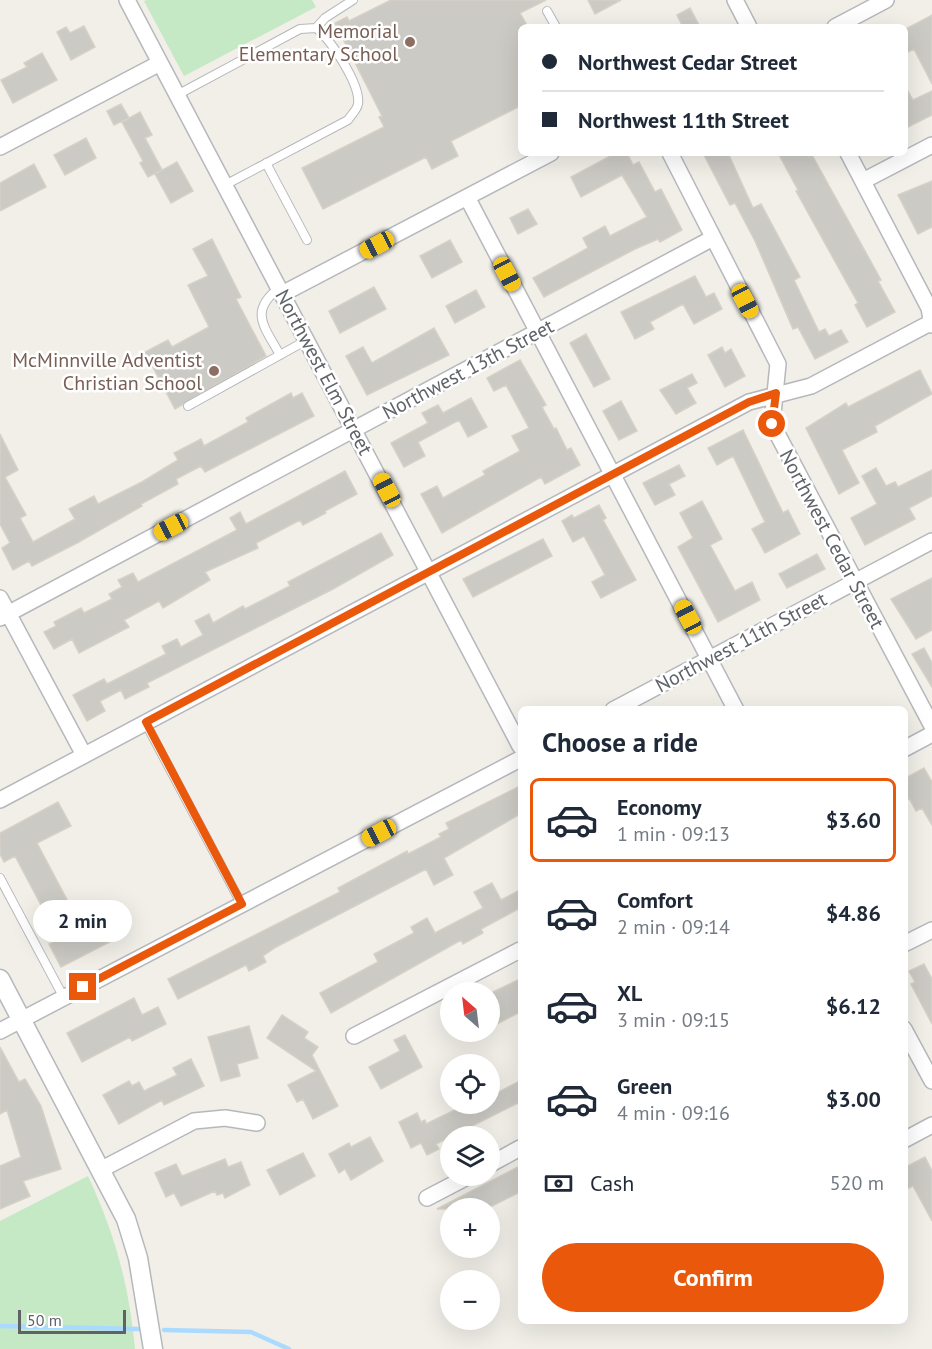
<!DOCTYPE html>
<html lang="en">
<head>
<meta charset="utf-8">
<style>
  :root { --surface:#fff; --page:#f6f6f7; --text:#1f2937; --muted:#747a83; --line:#e0e1e3; --accent:#ea580c }
  body { margin:0; font-family:"PT Sans",sans-serif; background:var(--page); color:var(--text); height:100vh; display:flex; flex-direction:column; font-size:22px; white-space:nowrap }
  * { box-sizing:border-box; margin:0 }
  p { font-size:20px; color:var(--muted) }
  .icon { flex:none; width:33px; height:33px; fill:none; stroke:currentColor; stroke-width:2; stroke-linecap:round; stroke-linejoin:round }
  .map { position:relative; flex:1; overflow:hidden }
  .drawer { position:absolute; left:518px; top:706px; width:390px; height:618px; display:flex; flex-direction:column; background:var(--surface); border-radius:9px; box-shadow:0 6px 24px #0002 }
  .drawer>* { flex:none }
  .guide { position:absolute; left:518px; top:24px; width:390px; height:132px; border-radius:9px; box-shadow:0 6px 24px #0002; display:grid; align-content:center; height:132px; padding:0 24px; background:var(--surface) }
  .needle { width:39px; rotate:332deg }
  .buttons { position:absolute; left:440px; top:982px; display:grid; gap:12px }
  .buttons a { display:grid; place-items:center; width:60px; height:60px; border-radius:50%; background:var(--surface); box-shadow:0 6px 24px #0002; font-size:30px }
  .scale { position:absolute; left:18px; bottom:15px; width:108px; box-sizing:border-box; padding-left:6px; border:3px solid #5f6368; border-top:0; font-size:16px; line-height:21px; white-space:nowrap; color:#5f6368; -webkit-text-stroke:4px #fff; paint-order:stroke }
  .end { position:absolute; width:27px; height:27px; margin:-14px; border:8px solid #ea580c; background:#fff; box-shadow:0 0 0 3px #fff }
  .from { border-radius:50% }
  .bubble { position:absolute; height:42px; border-radius:21px; background:var(--surface); box-shadow:0 6px 24px #0002; font-size:20px; font-weight:600; line-height:42px; text-align:center }
  .car { position:absolute; width:18px; height:36px; margin:-18px -9px; border-radius:8px; box-shadow:0 0 4px 2px #0007; background:linear-gradient(#f5c518 24%,#345 0 40%,#f5c518 0 76%,#345 0 86%,#f5c518 0) }
  .guide b { display:flex; align-items:center; gap:21px; height:57px; font-size:22px }
  .guide b+b { border-top:2px solid var(--line) }
  .guide i { width:15px; height:15px; background:var(--text) }
  ul { padding:0; list-style:none }
  li { display:flex; align-items:center; gap:18px; height:84px; margin:0 12px 9px; padding:0 12px; border:3px solid transparent; border-radius:9px }
  li div { flex:1 }
  li b { display:block; font-size:22px }
  li em { font-style:normal; font-weight:600 }
  li.on { border-color:var(--accent) }
  li>.icon { width:54px; height:54px; stroke-width:1.5 }
  h2 { padding:0 24px; font-size:27px; line-height:72px }
  .pay { display:flex; align-items:center; gap:15px; height:66px; padding:0 24px; font-size:22px }
  .pay p { margin-inline-start:auto }
  .action { display:flex; gap:12px; margin-top:auto; padding:12px 24px }
  .action a { flex:1; height:69px; border-radius:36px; background:var(--accent); color:#fff; font-size:24px; font-weight:600; line-height:69px; text-align:center }
  .map>svg:first-child { display:block }
  .green { fill:#c5e8c5 }
  .lines { fill:none; stroke-linecap:round; stroke-linejoin:round }
  .stream { stroke:#aadaff; stroke-width:4.5 }
  .building { fill:#cccac5; stroke:#d6d1c6; stroke-width:1.5 }
  .service-casing { stroke:#b5b8bc; stroke-width:10 }
  .minor-casing { stroke:#b5b8bc; stroke-width:18 }
  .tertiary-casing { stroke:#b5b8bc; stroke-width:21 }
  .service { stroke:#fff; stroke-width:8 }
  .minor { stroke:#fff; stroke-width:15 }
  .tertiary { stroke:#fff; stroke-width:18 }
  .route { stroke:#ea580c; stroke-width:8 }
  .education-dot { fill:#8d6e63; stroke:#fff; stroke-width:2 }
  .labels { text-anchor:middle; dominant-baseline:central; stroke-width:5; stroke-linejoin:round; paint-order:stroke }
  .education-label { font-size:20px; fill:#785e54; stroke:#fff; text-anchor:end }
  .street-label { font-size:20px; fill:#5f6368; stroke:#fff }
</style>
</head>
<body>
<div class="map">
<svg width="932" height="1349" viewBox="0 0 932 1349">
  <rect width="100%" height="100%" fill="#f1efe8"/>
  <path class="green" d="M147,0h165l4,7 -132,69 -40,-75z
    M88,1176c27,58 41,109 47,173h-135v-128z"/>
  <g class="lines">
    <path class="stream" d="M0,1326l138,3
      M164,1330l87,2 38,17"/>
  </g>
  <path class="building" d="M391,0h155l-26,13 8,14h-8v79l-69,35 7,15 -26,13 -6,-12 -103,52 -21,-41 82,-41 -5,-10 3,-1 -47,-93 12,-6 2,4z
    M588,0h33l-26,14z
    M690,8l10,19h-17l-6,-12z
    M932,15v69l-18,-35 -10,5v-24z
    M84,26l11,21 -24,13 -14,-28 9,-5 4,6z
    M42,53l15,27 -44,23 -12,-23 26,-13 -3,-4z
    M904,84l9,16 19,-9v24l-28,14z
    M121,104l8,14 -15,7 -7,-14z
    M140,112l12,23 -7,3 17,32 -14,7 -8,-14 3,-2 -21,-39z
    M86,138l10,20 -31,17 -11,-20z
    M616,153h11l6,12 6,-3 16,30 6,-3 21,41 -22,12 -2,-3 -23,10 -91,48 -11,-19 55,-30 -5,-10 22,-12 5,10 37,-19 -25,-42 -41,22 -10,-20z
    M703,153h25l25,55 8,-4 39,73 -6,3 25,52 6,-3 4,7 12,-6 7,12 -33,17 -17,-32 -5,2 -38,-88 -20,-38 -5,2z
    M778,153h29l2,4 3,-2 69,125 -3,1 17,31 -28,15 -12,-22 3,-2 -62,-112 2,-1z
    M177,162l16,29 -22,12 -16,-29z
    M34,164l12,23 -46,24v-28z
    M932,181v46l-14,7 -20,-39z
    M528,209l9,15 -19,10 -8,-16z
    M212,239l29,58 -5,2 30,57 -91,53 -30,-57 23,-12 4,7 37,-20 -21,-42 20,-9 -15,-27z
    M450,240l12,22 -30,16 -12,-22z
    M695,276l11,21 8,-4 8,16 -28,15 -11,-20 -33,18 4,7 -19,10 -14,-27z
    M374,287l12,22 -46,24 -11,-22z
    M476,290l9,17 -30,16 -9,-17z
    M434,328l15,27 -82,40 -21,-39 17,-9 9,16z
    M586,334l24,45 -16,8 -24,-44z
    M722,347l3,6 6,-4 14,27 -20,11 -17,-32z
    M520,360l26,45 -4,2 12,22 2,-1 11,22 4,-2 9,17 -35,19 -4,-7 -99,56 -21,-39 16,-8 6,12 42,-23 -2,-4 37,-20 -8,-15 17,-8 -23,-43 -12,6 -7,-13z
    M920,370l12,24 -57,32 2,6 -35,18 17,33 -20,11 -33,-66 40,-25 2,4z
    M692,374l5,9 -10,5 9,15 -20,11 -16,-24z
    M291,393l2,5 9,-5 12,23 -109,56 -4,-6 -25,13 2,5 -37,20 1,2 -65,37 -45,23 -3,-5 -16,9 -11,-22 8,-5 -10,-19v-90l18,36 -13,7 21,38 -6,3 13,24 42,-23 -6,-10 25,-13 4,8 44,-22 36,-22 -4,-7 27,-14 3,7 44,-24 -2,-4z
    M471,398l16,29 -19,10 -9,-17 -41,22 7,14 -21,11 -13,-24 37,-20 -6,-10 16,-8 5,8z
    M621,401l16,30 -18,9 -16,-29z
    M743,430l40,83 5,-3 12,24 -35,19 -13,-24 13,-7 -32,-66 -16,9 -9,-17z
    M679,465l6,11 -16,8 6,11 -20,10 -12,-22z
    M876,468l10,18 9,-4 3,5 34,-17v26l-23,12 6,11 -50,26 -14,-27 26,-14 -15,-28z
    M345,471l12,23 -32,17 1,2 -23,12 -3,-5 -44,23 2,5 -53,24 5,8 -47,28 -4,-7 -35,19 5,7 -50,26 -7,-14 -18,10 -10,-17 12,-6 -2,-4 27,-14 3,5 28,-14 -3,-5 13,-7 -4,-7 15,-7 5,9 99,-52 -7,-12 10,-6 6,12z
    M702,501l20,38 -12,6 25,46 17,-9 8,18 -42,22 -40,-75 15,-9 -13,-25z
    M599,505l7,13 -3,2 33,60 -35,18 -9,-16 13,-7 -21,-39 -11,6 -11,-21 10,-6 2,3z
    M381,533l12,22 -60,34 -186,94 2,4 -24,12 -4,-9 -21,11 5,10 -18,10 -14,-26 31,-16 3,5 59,-30 -4,-8 15,-7 4,8 22,-12 -8,-14 14,-7 4,9 30,-17 2,3 45,-23 -2,-4z
    M543,539l9,17 -79,41 -10,-18z
    M817,554l8,15 -38,19 -8,-14z
    M932,578v52l-16,9 -25,-40z
    M924,648l8,15v24l-20,-33z
    M924,768l8,14v43l-10,-17 -6,3 -7,-13 -5,3v-22z
    M520,786v28l-76,44 9,17 -19,10 -8,-16 -150,78 -13,9 3,6 -17,9 -3,-6 -68,34 -10,-20 172,-87 -2,-4 69,-37 1,3 33,-17 -2,-3 10,-5 -3,-6z
    M58,802l13,24 -34,17 44,83 33,-17 13,24 -66,34 -12,-23 10,-5 -44,-83 -11,6 -4,-8v-21z
    M492,883l9,17 19,-10v18l-39,21 2,4 -20,11 -2,-4 -130,73 -11,-20 58,-31 -4,-8 40,-21 -3,-6 16,-9 8,15 48,-25 -9,-16z
    M924,964l8,15v45l-21,-40 4,-2 -6,-11z
    M520,979v33l-31,16v-34z
    M134,998l8,17 16,-8 8,17 -34,17 -2,-4 -48,25 -15,-29z
    M282,1015l26,17 -4,6 14,9 -6,8 26,51 -25,13 -10,-20 -6,3 -9,-17 28,-14 -49,-33z
    M249,1026l9,32 -21,6 3,12 -19,5 -13,-44z
    M405,1035l17,32 -41,22 -12,-22 31,-16 -6,-11z
    M0,1047l19,35 6,-3 16,27 20,63 -38,12 7,15 -30,13v-43l21,-9 -14,-47 -7,4z
    M191,1059l13,27 -40,19 -2,-5 -43,24 -16,-29 26,-14 3,5 7,-4 5,9 33,-16 -4,-7z
    M520,1081v21l-84,42 3,5 -12,6 -6,-12 -10,5 -12,-26 18,-9 4,9 4,-2 1,4 41,-20h22v-7z
    M370,1137l13,24 -32,19 -6,-11 -6,4 -10,-19 20,-11 2,4z
    M303,1153l12,23 -35,19 -13,-25z
    M925,1157l7,14v50l-19,-35 -9,4v-22z
    M225,1159l3,8 13,-5 9,23 -25,13 -2,-5 -6,2 -2,-4 -34,15 -7,-13 -8,4 -11,-24 21,-9 6,12z
    M520,1166v26l-34,17h-49z"/>
  <g class="lines">
    <g class="service-casing">
      <path id="service" d="M547,11l9,16
        M316,28l9,-10 28,-18
        M177,95l123,-66 16,-1c15,12 45,57 42,76 -1,6 -7,11 -10,16l-123,65
        M266,163l41,77
        M279,288c-31,24 -14,39 1,67
        M188,406l119,-66
        M145,722l97,183
        M0,878l64,120"/>
    </g>
    <g class="minor-casing">
      <path id="minor" d="M127,0l393,746
        M735,0l14,27
        M835,27l51,-27
        M0,147l160,-84
        M670,153l108,211 -6,60 160,302
        M848,153l81,155 3,17
        M863,181l69,-36
        M467,197l269,513
        M282,294l269,-141
        M0,598l84,157
        M0,618l713,-380
        M613,710l319,-169
        M904,749l28,-15
        M0,800l749,-398 62,-16 121,-64
        M904,944l28,-14
        M904,1029l28,52
        M0,1031l520,-272
        M354,1036l166,-86
        M904,1140l28,-15
        M489,1165l31,-17
        M102,1169l92,-48 31,-3 32,5
        M427,1198l42,-22"/>
    </g>
    <g class="tertiary-casing">
      <path id="tertiary" d="M0,979l126,240 12,39 15,91"/>
    </g>
    <use href="#service" class="service"/>
    <use href="#minor" class="minor"/>
    <use href="#tertiary" class="tertiary"/>
  </g>
  <g class="lines">
    <path class="route" d="M83,987l159,-83 -96,-182 603,-320 27,-9 -4,31"/>
  </g>
  <g class="education-dot">
    <circle cx="410" cy="42" r="6"/>
    <circle cx="214" cy="371" r="6"/>
  </g>
  <g class="labels">
    <g class="education-label">
      <text x="398" y="31">Memorial<tspan x="398" dy="23">Elementary School</tspan></text>
      <text x="202" y="360">McMinnville Adventist<tspan x="202" dy="23">Christian School</tspan></text>
    </g>
    <g class="street-label">
      <text transform="translate(468 369) rotate(-28)">Northwest 13th Street</text>
      <text transform="translate(324 372) rotate(62)">Northwest Elm Street</text>
      <text transform="translate(832 539) rotate(62)">Northwest Cedar Street</text>
      <text transform="translate(741 642) rotate(-28)">Northwest 11th Street</text>
    </g>
  </g>
</svg>
<div class="buttons">
<a><svg class="needle" viewBox="-14 -14 28 28"><path d="M0-13l5 13h-10z" fill="#e53935"/><path d="M0 13l5-13h-10z" fill="#747a83"/></svg></a>
<a><svg class="icon" aria-label="locate" viewBox="0 0 24 24"><circle cx="12" cy="12" r="6"/><path d="M12 2v4M12 18v4M2 12h4M18 12h4"/></svg></a>
<a><svg class="icon" aria-label="layers" viewBox="0 0 24 24"><path d="M12 4l9 5-9 5-9-5zM3 14l9 5 9-5"/></svg></a>
<a>+</a>
<a>−</a>
</div>
<div class="scale">50 m</div>
<i class="end from" style="left:772px;top:424px"></i>
<i class="end" style="left:83px;top:987px"></i>
<div class="bubble" style="left:33px;top:900px;width:99px">2 min</div>
<i class="car" style="left:377px;top:245px;rotate:242deg"></i>
<i class="car" style="left:507px;top:274px;rotate:152deg"></i>
<i class="car" style="left:745px;top:301px;rotate:152deg"></i>
<i class="car" style="left:387px;top:490px;rotate:332deg"></i>
<i class="car" style="left:171px;top:527px;rotate:242deg"></i>
<i class="car" style="left:688px;top:617px;rotate:332deg"></i>
<i class="car" style="left:379px;top:833px;rotate:242deg"></i>
<div class="guide">
<b><i class="from"></i>Northwest Cedar Street</b>
<b><i></i>Northwest 11th Street</b>
</div>
<section class="drawer">
<h2>Choose a ride</h2>
<ul>
<li class="on"><svg class="icon" aria-label="car" viewBox="0 0 24 24"><path d="M5 17H2v-5l4-1 3-4h7l3 4 3 1v5h-3M9 17h6M6 11h13"/><circle cx="7" cy="17" r="2"/><circle cx="17" cy="17" r="2"/></svg><div><b>Economy</b><p>1 min · 09:13</p></div><em>$3.60</em></li>
<li><svg class="icon" aria-label="car" viewBox="0 0 24 24"><path d="M5 17H2v-5l4-1 3-4h7l3 4 3 1v5h-3M9 17h6M6 11h13"/><circle cx="7" cy="17" r="2"/><circle cx="17" cy="17" r="2"/></svg><div><b>Comfort</b><p>2 min · 09:14</p></div><em>$4.86</em></li>
<li><svg class="icon" aria-label="car" viewBox="0 0 24 24"><path d="M5 17H2v-5l4-1 3-4h7l3 4 3 1v5h-3M9 17h6M6 11h13"/><circle cx="7" cy="17" r="2"/><circle cx="17" cy="17" r="2"/></svg><div><b>XL</b><p>3 min · 09:15</p></div><em>$6.12</em></li>
<li><svg class="icon" aria-label="car" viewBox="0 0 24 24"><path d="M5 17H2v-5l4-1 3-4h7l3 4 3 1v5h-3M9 17h6M6 11h13"/><circle cx="7" cy="17" r="2"/><circle cx="17" cy="17" r="2"/></svg><div><b>Green</b><p>4 min · 09:16</p></div><em>$3.00</em></li>
</ul>
<div class="pay"><svg class="icon" aria-label="cash" viewBox="0 0 24 24"><path d="M3 7h18v10H3z"/><circle cx="12" cy="12" r="2"/></svg>Cash<p>520 m</p></div>
<div class="action"><a>Confirm</a></div>
</section>
</div>
</body>
</html>
